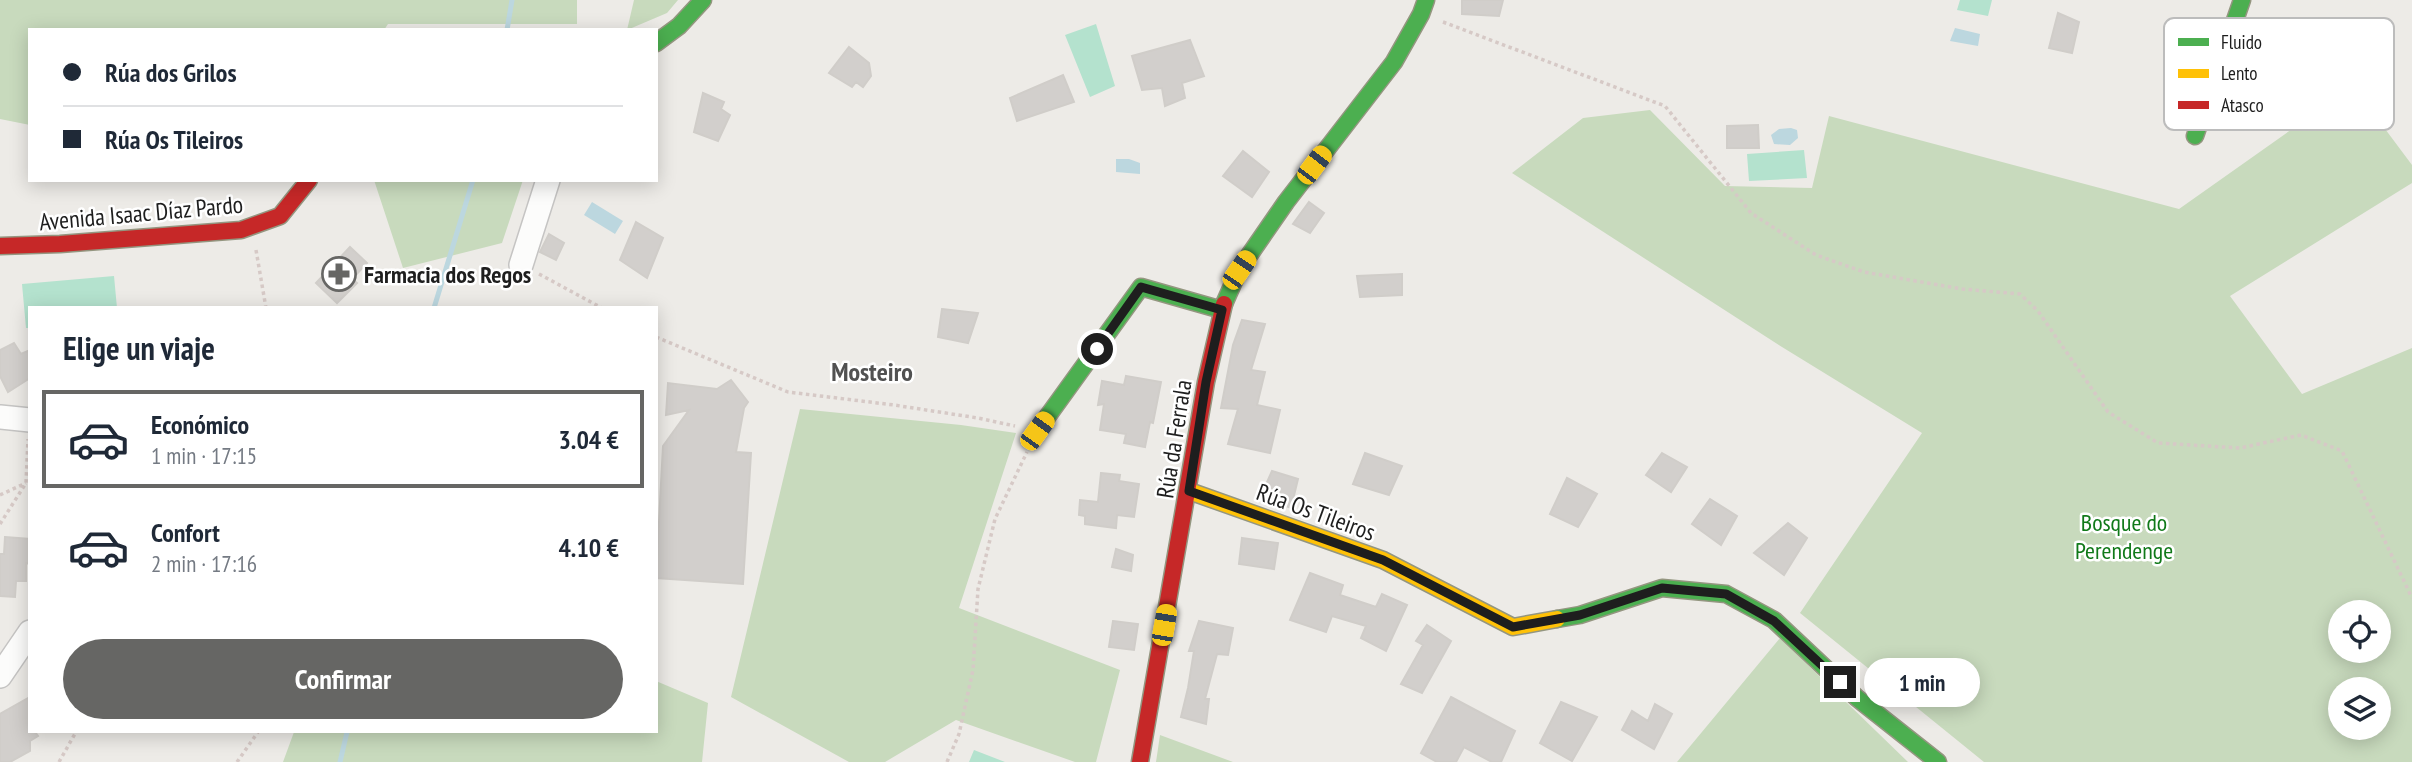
<!DOCTYPE html>
<html lang="es">
<head>
<meta charset="utf-8">
<style>
  :root { --surface:#fff; --page:#f6f6f7; --text:#1f2937; --muted:#747a83; --line:#e0e1e3; --accent:#666664 }
  body { margin:0; font-family:"PT Sans Narrow",sans-serif; background:var(--page); color:var(--text); height:100vh; display:flex; flex-direction:column; font-size:26px; white-space:nowrap }
  * { box-sizing:border-box; margin:0 }
  p { font-size:23px; color:var(--muted) }
  .icon { flex:none; width:38px; height:38px; fill:none; stroke:currentColor; stroke-width:2; stroke-linecap:round; stroke-linejoin:round }
  .map { position:relative; flex:1; overflow:hidden }
  .details { position:absolute; left:28px; top:306px; width:630px; height:427px; display:flex; flex-direction:column; background:var(--surface); border-radius:0px; box-shadow:0 4px 18px #0003 }
  .details>* { flex:none }
  .guide { position:absolute; left:28px; top:28px; width:630px; height:154px; border-radius:0px; box-shadow:0 4px 18px #0003; display:grid; align-content:center; height:154px; padding:0 35px; background:var(--surface) }
  .tools { position:absolute; left:2328px; top:600px; display:grid; gap:14px }
  .tools a { display:grid; place-items:center; width:63px; height:63px; border-radius:50%; background:var(--surface); box-shadow:0 4px 18px #0003; font-size:35px }
  .end { position:absolute; width:32px; height:32px; margin:-16px; border:9px solid #1e1e1e; background:#fff; box-shadow:0 0 0 4px #fff }
  .from { border-radius:50% }
  .bubble { position:absolute; height:49px; border-radius:24px; background:var(--surface); box-shadow:0 4px 18px #0003; font-size:23px; font-weight:600; line-height:49px; text-align:center }
  .car { position:absolute; width:21px; height:42px; margin:-21px -10px; border-radius:9px; box-shadow:0 0 5px 2px #0007; background:linear-gradient(#f5c518 24%,#345 0 40%,#f5c518 0 76%,#345 0 86%,#f5c518 0) }
  .guide b { display:flex; align-items:center; gap:24px; height:66px; font-size:26px }
  .guide b+b { border-top:2px solid var(--line) }
  .guide i { width:18px; height:18px; background:var(--text) }
  ul { padding:0; list-style:none }
  li { display:flex; align-items:center; gap:21px; height:98px; margin:0 14px 10px; padding:0 21px; border:4px solid transparent; border-radius:0px }
  li div { flex:1 }
  li b { display:block; font-size:26px }
  li em { font-style:normal; font-weight:600 }
  li.selected { border-color:var(--accent) }
  li>.icon { width:63px; height:63px; stroke-width:1.5 }
  h2 { padding:0 35px; font-size:32px; line-height:84px }
  .action { display:flex; gap:14px; margin-top:auto; padding:14px 35px }
  .action a { flex:1; height:80px; border-radius:42px; background:var(--accent); color:#fff; font-size:28px; font-weight:600; line-height:80px; text-align:center }
  .map>svg:first-child { display:block }
  .forest { fill:#c8dabd; fill-rule:evenodd }
  .pitch { fill:#b4e2ce }
  .water { fill:#bcd7df }
  .lines { fill:none; stroke-linecap:round; stroke-linejoin:round }
  .stream { stroke:#bcd7df; stroke-width:5 }
  .building { fill:#d2cfcc; stroke:#d0cdc9; stroke-width:2 }
  .street-casing { stroke:#c5c4c3; stroke-width:26 }
  .fast-casing { stroke:#949680; stroke-width:19 }
  .slow-casing { stroke:#949680; stroke-width:19 }
  .jam-casing { stroke:#949680; stroke-width:19 }
  .path { stroke:#d6c9c6; stroke-width:3.5; stroke-dasharray:3.5 3.5; stroke-linecap:butt }
  .street { stroke:#fcfcfb; stroke-width:23 }
  .fast { stroke:#4caf50; stroke-width:16 }
  .slow { stroke:#ffc107; stroke-width:16 }
  .jam { stroke:#c62828; stroke-width:16 }
  .route { stroke:#1e1e1e; stroke-width:9 }
  .labels { text-anchor:middle; dominant-baseline:central; stroke-width:5; stroke-linejoin:round; paint-order:stroke }
  .street-label { font-size:24px; fill:#1e1e1e; stroke:#fff }
  .poi-label { font-size:24px; font-weight:bold; fill:#1e1e1e; stroke:#fff; text-anchor:start }
  .park-label { font-size:24px; fill:#107919; stroke:#fff }
  .neighbourhood-label { font-size:26px; font-weight:bold; fill:#515151; stroke:#fff }
  .key { fill:#fff; stroke:#bcbcbc; stroke-width:2 }
  .key-label { font-size:19px; fill:#1e1e1e }
</style>
</head>
<body>
<div class="map">
<svg width="2412" height="762" viewBox="0 0 2412 762">
  <rect width="100%" height="100%" fill="#edebe7"/>
  <path class="forest" d="M0,0h577v24h-189l-4,6h-354v95l-30,-6z
    M634,0h44l-11,13 -40,17z
    M2353,86l59,79v18l-182,113 72,98 110,-46v414h-428l-184,-149 122,-180 -140,-86 -270,-174 71,-55 67,-8 75,76 87,2 17,-72 350,93zM2378,612v39h-38v-39zM2340,690h38v38h-38z
    M374,180h149l-21,63 -99,25z
    M800,409l161,16 55,8 -57,175 161,62 -24,92h-21l-119,-42 -71,42h-36l-118,-65z
    M1780,638l128,124h-231z
    M656,681l52,22 -6,59h-419l11,-30h362z
    M1160,735l73,27h-77z"/>
  <path class="pitch" d="M1960,0h32l-4,16 -31,-6z
    M1096,24l19,62 -25,11 -25,-62z
    M1804,150l3,28 -58,3 -2,-27z
    M114,276l3,32h-87v20h-4l-4,-44z
    M974,750l31,12h-36z"/>
  <path class="water" d="M1955,28l25,6 -2,12 -28,-5z
    M1791,128l6,2 1,8 -8,7 -16,-1 -3,-9 8,-6z
    M1116,159h13l11,4v11l-24,-2z
    M592,202l31,19 -8,13 -31,-19z"/>
  <g class="lines">
    <path class="stream" d="M507,30l5,-30
      M434,308l39,-128
      M340,762l7,-30"/>
  </g>
  <path class="building" d="M1462,0h41l-4,16 -37,-2z
    M2058,13l21,9 -7,31 -23,-5z
    M1190,40l14,36 -22,7 3,15 -20,8 -3,-18 -20,2 -10,-34z
    M849,47l20,16 2,13 -8,11 -7,-5 -4,5 -23,-14z
    M1063,75l11,27 -57,19 -7,-23z
    M703,93l21,9 -3,7 9,6 -12,26 -24,-9z
    M1758,125l1,23h-32v-22z
    M1243,151l26,21 -17,25 -29,-21z
    M1309,202l15,11 -14,20 -17,-9z
    M636,222l27,16 -16,40 -27,-18z
    M549,234l15,9 -8,17 -16,-8z
    M350,247l17,16 -15,16 5,4 -20,20 -21,-20z
    M1402,274v21l-42,2 -3,-21z
    M942,309l36,4 -10,30 -30,-6z
    M1242,320l23,4 -14,46 14,2 -8,33 23,5 -10,43 -42,-9 10,-35 -17,-1 12,-63z
    M14,343l7,11 9,-4v28l-22,14 -8,-16v-26z
    M1126,376l35,6 -8,41 -3,-1 -5,25 -21,-4 2,-9 -26,-4 4,-26 -6,1 4,-24 22,4z
    M731,380l17,22 -4,6 -8,44 15,1 -8,131 -87,-6 7,-132 26,-36 -23,5 2,-32 49,6z
    M1365,453l37,13 -13,29 -36,-11z
    M1662,453l25,14 -16,25 -25,-17z
    M1272,471l26,8 -7,29 -19,-7 2,-7 -11,-3z
    M1101,473l19,2 -1,6 20,3 -5,33 -17,-2 -1,13 -31,-4v-8l-6,-1 1,-15 18,2z
    M1567,478l30,16 -19,33 -28,-13z
    M1710,499l27,17 -16,29 -29,-21z
    M1788,523l19,15 -23,37 -30,-22z
    M5,537l25,2v25l-4,-1v18h-10l-1,16 -15,-1v-42h4z
    M1242,538l36,5 -4,26 -35,-5z
    M1116,549l17,6 -2,16 -19,-4z
    M1310,573l33,12 -3,10 36,12 6,-13 25,11 -21,46 -25,-13 5,-12 -34,-10 -6,16 -36,-12z
    M1113,621l25,3 -4,26 -25,-3z
    M1199,621l34,7 -5,27 -11,-1 -12,45h4l-3,25 -25,-7 7,-29 6,-37h-5z
    M1427,625l24,16 -29,52 -21,-9 22,-39 -7,-4z
    M30,697v35h5l3,4 -8,5v10l-20,11h-10v-48z
    M1451,697l64,34 -14,31h-9l-28,-15 -8,15h-19l-16,-9z
    M1561,702l36,15 -25,44 -32,-18z
    M1655,704l17,10 -18,35 -32,-19 10,-19 16,10z"/>
  <g class="lines">
    <g class="street-casing">
      <path id="street" d="M521,265l27,-85
        M0,417l30,3
        M0,676l30,-44"/>
    </g>
    <g class="fast-casing">
      <path id="fast" d="M656,43l23,-17 24,-26
        M2195,136l47,-136
        M1224,304l15,-34 47,-68 108,-140 27,-48 5,-14
        M1037,431l104,-144 81,23
        M1557,619l23,-4 82,-27 64,6 48,26 83,78 81,64"/>
    </g>
    <g class="slow-casing">
      <path id="slow" d="M1189,491l194,69 130,67 44,-8"/>
    </g>
    <g class="jam-casing">
      <path id="jam" d="M0,246l60,-2 181,-14 39,-14 29,-36
        M1140,762l66,-380 18,-78"/>
    </g>
    <path class="path" d="M1443,22l222,84 86,107 65,42 48,17 98,17 58,5 18,17 70,101 50,31 82,5 61,-13 41,16 70,147
      M256,250l10,58
      M539,274l63,34
      M656,337l132,55 106,13 84,13 37,8
      M0,495l26,-12
      M0,524l26,-41 2,-44
      M59,762l17,-30
      M237,762l21,-30
      M947,762l12,-28 14,-64 5,-81 17,-70 32,-67"/>
    <use href="#street" class="street"/>
    <use href="#fast" class="fast"/>
    <use href="#slow" class="slow"/>
    <use href="#jam" class="jam"/>
  </g>
  <g class="lines">
    <path class="route" d="M1097,349l44,-62 81,23 -16,72 -17,109 194,69 130,67 67,-12 82,-27 64,6 48,27 66,61"/>
  </g>
  <defs>
    <g id="pharmacy-ring" transform="scale(1.75)"><circle r="9.5" fill="#fff" stroke="#666664" stroke-width="1.5"/><path d="M-2-6h4v4h4v4h-4v4h-4v-4h-4v-4h4Z" fill="#666664"/></g>
  </defs>
  <g fill-rule="evenodd">
    <use href="#pharmacy-ring" x="339" y="274"/>
  </g>
  <g class="labels">
    <g class="street-label">
      <text transform="translate(141 213) rotate(-5)">Avenida Isaac Díaz Pardo</text>
      <text transform="translate(1174 439) rotate(-81)">Rúa da Ferrala</text>
      <text transform="translate(1316 512) rotate(20)">Rúa Os Tileiros</text>
    </g>
    <g class="poi-label">
      <text x="364" y="274">Farmacia dos Regos</text>
    </g>
    <g class="park-label">
      <text x="2124" y="522">Bosque do<tspan x="2124" dy="28">Perendenge</tspan></text>
    </g>
    <g class="neighbourhood-label">
      <text x="872" y="371">Mosteiro</text>
    </g>
  </g>
  <rect x="2164" y="18" width="230" height="112" rx="10" class="key"/>
  <rect x="2178" y="38" width="31" height="8" fill="#4caf50"/>
  <rect x="2178" y="69" width="31" height="9" fill="#ffc107"/>
  <rect x="2178" y="101" width="31" height="8" fill="#c62828"/>
  <g class="key-label">
    <text x="2221" y="49">Fluido</text>
    <text x="2221" y="80">Lento</text>
    <text x="2221" y="112">Atasco</text>
  </g>
</svg>
<div class="tools">
<a><svg class="icon" aria-label="locate" viewBox="0 0 24 24"><circle cx="12" cy="12" r="6"/><path d="M12 2v4M12 18v4M2 12h4M18 12h4"/></svg></a>
<a><svg class="icon" aria-label="layers" viewBox="0 0 24 24"><path d="M12 4l9 5-9 5-9-5zM3 14l9 5 9-5"/></svg></a>
</div>
<i class="end from" style="left:1097px;top:349px"></i>
<i class="end" style="left:1840px;top:682px"></i>
<div class="bubble" style="left:1864px;top:658px;width:116px">1 min</div>
<i class="car" style="left:1314px;top:165px;rotate:37deg"></i>
<i class="car" style="left:1239px;top:270px;rotate:34deg"></i>
<i class="car" style="left:1037px;top:431px;rotate:36deg"></i>
<i class="car" style="left:1164px;top:625px;rotate:10deg"></i>
<div class="guide">
<b><i class="from"></i>Rúa dos Grilos</b>
<b><i></i>Rúa Os Tileiros</b>
</div>
<section class="details">
<h2>Elige un viaje</h2>
<ul>
<li class="selected"><svg class="icon" aria-label="car" viewBox="0 0 24 24"><path d="M5 17H2v-5l4-1 3-4h7l3 4 3 1v5h-3M9 17h6M6 11h13"/><circle cx="7" cy="17" r="2"/><circle cx="17" cy="17" r="2"/></svg><div><b>Económico</b><p>1 min · 17:15</p></div><em>3.04 €</em></li>
<li><svg class="icon" aria-label="car" viewBox="0 0 24 24"><path d="M5 17H2v-5l4-1 3-4h7l3 4 3 1v5h-3M9 17h6M6 11h13"/><circle cx="7" cy="17" r="2"/><circle cx="17" cy="17" r="2"/></svg><div><b>Confort</b><p>2 min · 17:16</p></div><em>4.10 €</em></li>
</ul>
<div class="action"><a>Confirmar</a></div>
</section>
</div>
</body>
</html>
